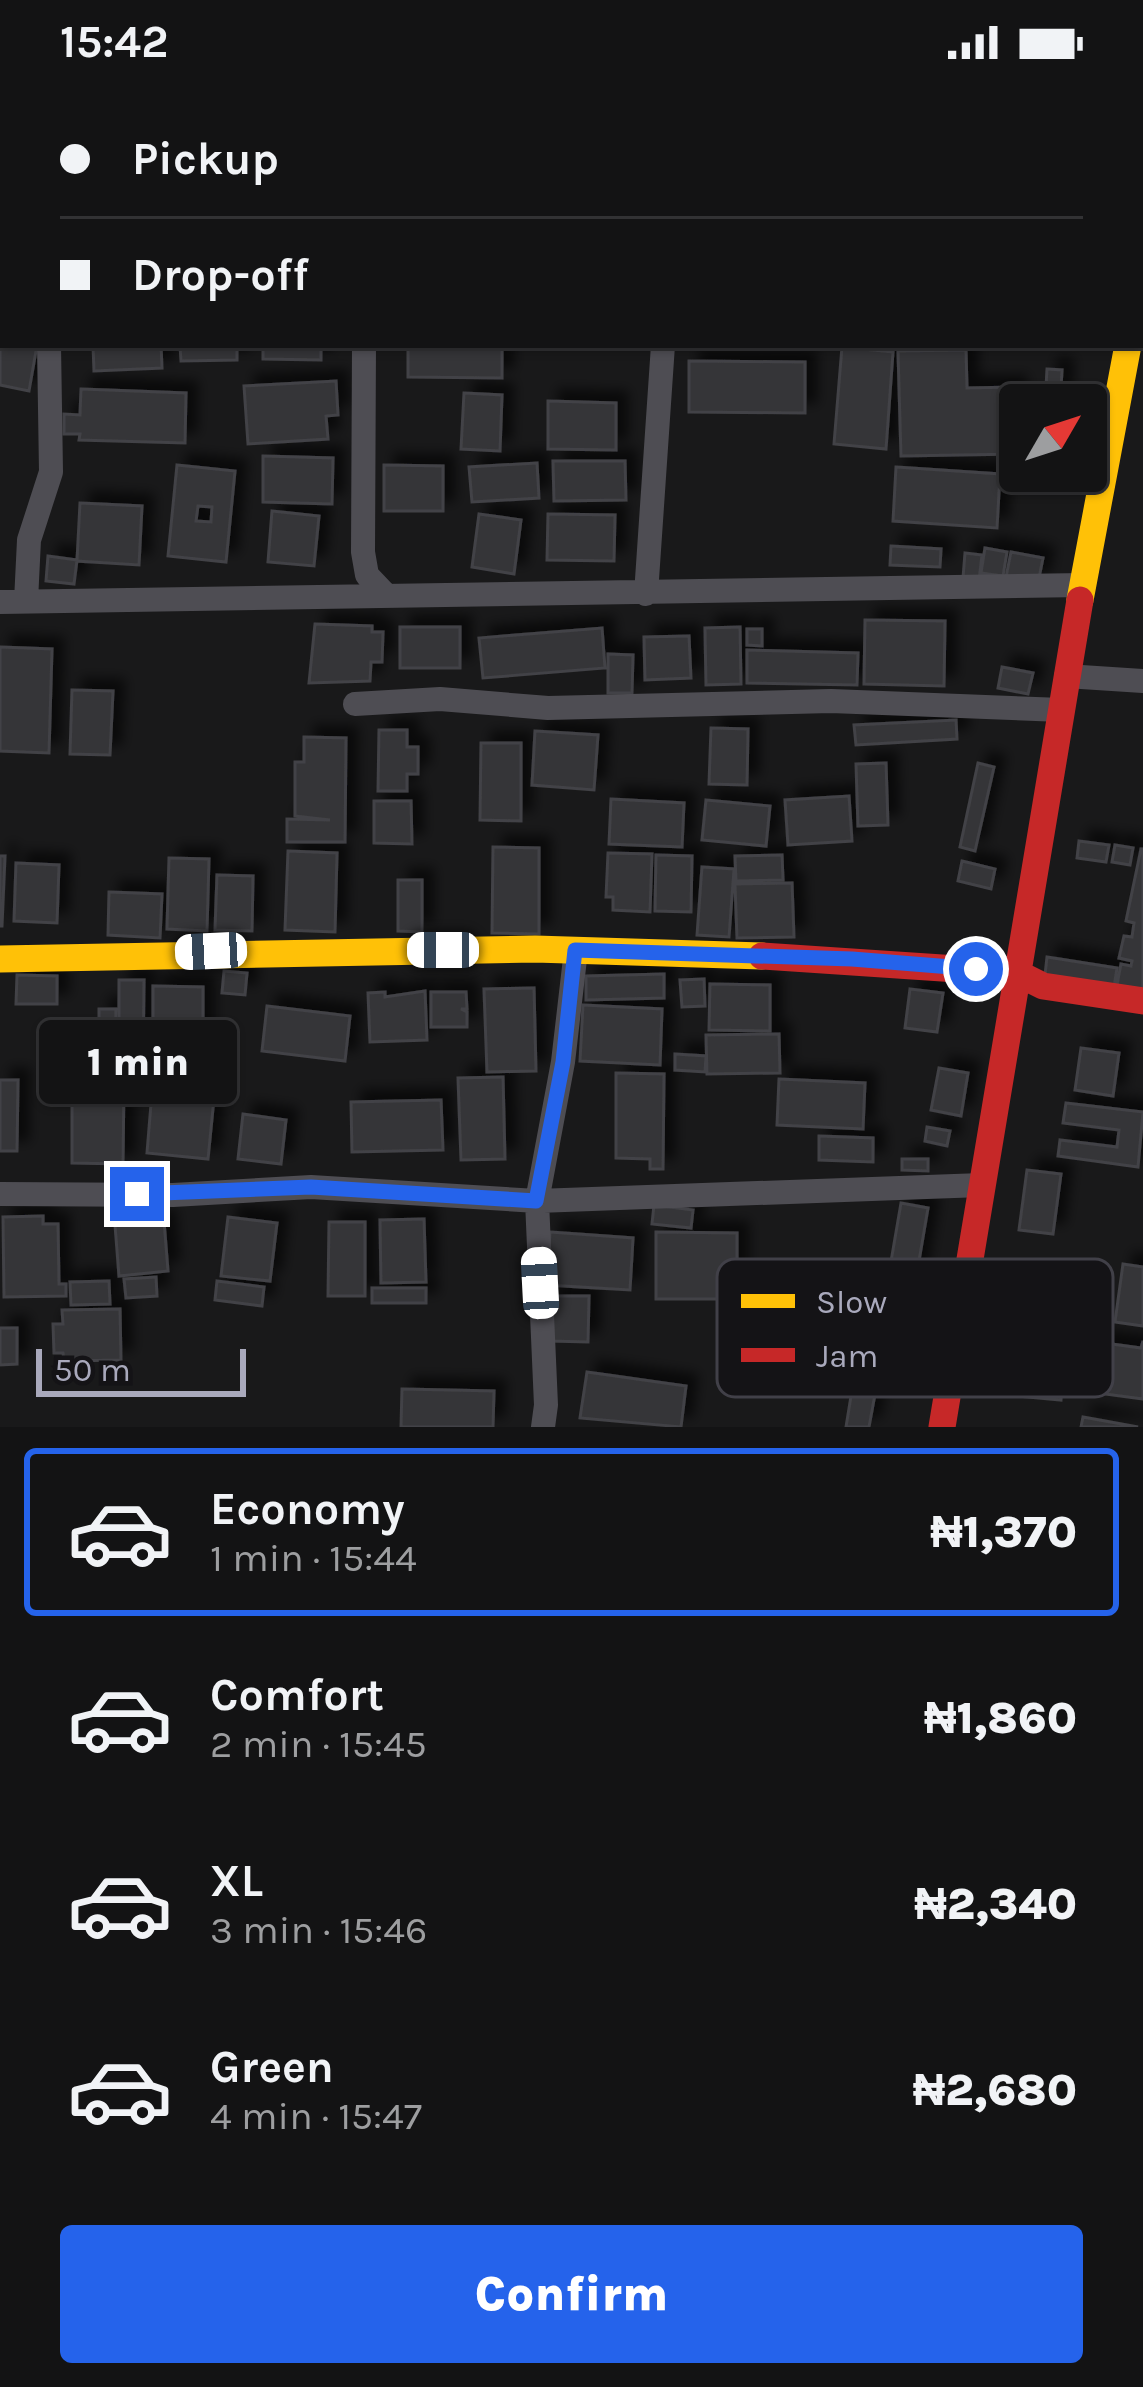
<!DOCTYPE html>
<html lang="en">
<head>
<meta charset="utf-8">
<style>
  :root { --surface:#131314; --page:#202022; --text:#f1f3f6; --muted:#9d9ea0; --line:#323234; --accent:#2563eb }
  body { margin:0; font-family:Karla,sans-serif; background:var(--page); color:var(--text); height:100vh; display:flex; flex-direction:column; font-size:45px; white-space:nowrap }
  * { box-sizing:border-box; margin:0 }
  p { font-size:39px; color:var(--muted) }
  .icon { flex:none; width:66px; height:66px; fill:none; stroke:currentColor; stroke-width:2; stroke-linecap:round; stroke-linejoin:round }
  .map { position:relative; height:1343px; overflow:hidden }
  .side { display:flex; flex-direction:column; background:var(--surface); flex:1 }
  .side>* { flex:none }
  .guide { position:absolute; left:0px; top:0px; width:1143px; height:264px; box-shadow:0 3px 9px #0004,0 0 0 3px var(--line); display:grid; align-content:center; height:264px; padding:0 60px; background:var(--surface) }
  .needle { width:78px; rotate:51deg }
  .fabs { position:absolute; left:999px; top:300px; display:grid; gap:24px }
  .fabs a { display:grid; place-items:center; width:108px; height:108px; border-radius:12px; background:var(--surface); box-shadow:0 3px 9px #0004,0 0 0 3px var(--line); font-size:60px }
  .scale { position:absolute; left:36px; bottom:30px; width:210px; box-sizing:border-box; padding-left:12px; border:6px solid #a9a9bc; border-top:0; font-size:33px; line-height:42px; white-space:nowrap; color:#a9a9bc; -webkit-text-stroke:9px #141316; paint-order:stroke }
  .end { position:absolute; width:54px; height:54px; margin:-27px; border:15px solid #2563eb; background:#fff; box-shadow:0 0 0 6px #fff }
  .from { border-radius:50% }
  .bubble { position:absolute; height:84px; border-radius:12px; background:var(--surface); box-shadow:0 3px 9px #0004,0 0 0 3px var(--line); font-size:39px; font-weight:800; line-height:84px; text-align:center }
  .car { position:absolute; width:36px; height:72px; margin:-36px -18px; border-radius:15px; box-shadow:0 0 9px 3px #0007; background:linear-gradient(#fff 24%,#345 0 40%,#fff 0 76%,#345 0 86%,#fff 0) }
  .guide b { display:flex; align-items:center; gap:42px; height:114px; font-size:45px }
  .guide b+b { border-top:3px solid var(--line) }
  .guide i { width:30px; height:30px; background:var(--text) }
  ul { padding:21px 0 0; list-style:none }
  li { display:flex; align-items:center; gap:36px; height:168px; margin:0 24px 18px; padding:0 36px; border:6px solid transparent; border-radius:12px }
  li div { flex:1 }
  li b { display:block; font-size:45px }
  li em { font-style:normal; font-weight:800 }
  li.active { border-color:var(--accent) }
  li>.icon { width:108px; height:108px; stroke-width:1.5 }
  .primary-button { display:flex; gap:24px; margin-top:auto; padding:24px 60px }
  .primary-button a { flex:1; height:138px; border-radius:12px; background:var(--accent); color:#fff; font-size:48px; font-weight:800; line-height:138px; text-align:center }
  .status { display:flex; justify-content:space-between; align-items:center; height:84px; padding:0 60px; background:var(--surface); direction:ltr }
  .status svg { height:33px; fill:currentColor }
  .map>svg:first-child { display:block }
  .building { fill:#353538; stroke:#424246; stroke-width:3; fill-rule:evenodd; filter:url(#shadow) }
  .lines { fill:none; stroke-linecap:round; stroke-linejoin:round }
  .street { stroke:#4e4d53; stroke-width:24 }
  .slow { stroke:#ffc107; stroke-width:27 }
  .jam { stroke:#c62828; stroke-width:27 }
  .route { stroke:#2563eb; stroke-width:15 }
  .key { fill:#141316; stroke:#414048; stroke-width:3 }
  .key-label { font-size:33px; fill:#a9a9bc }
</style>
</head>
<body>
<div class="status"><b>15:42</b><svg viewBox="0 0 49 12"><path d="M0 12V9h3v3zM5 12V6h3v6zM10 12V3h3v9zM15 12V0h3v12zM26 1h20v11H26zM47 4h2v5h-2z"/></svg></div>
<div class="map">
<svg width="1143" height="1343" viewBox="0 0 1143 1343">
  <defs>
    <filter id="shadow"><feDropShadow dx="11" dy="-11" stdDeviation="6" flood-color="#0009"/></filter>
  </defs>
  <rect width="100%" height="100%" fill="#19191a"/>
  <path class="building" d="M0,254l3,7h34l-8,46 -29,-6z
    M93,261h68l1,23 -68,3z
    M180,261h57v15l-56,1z
    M263,261h58v15l-58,-1z
    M408,261h94v33l-94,-1z
    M842,263l51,5 -7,97 -52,-5z
    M966,266l1,38 48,-1 1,67 -115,2 -3,-105z
    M689,277l116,1v51l-116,-1z
    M1047,285l15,1 -2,35h-15z
    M336,297l2,34 -12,1 2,23 -80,5 -4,-58z
    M81,305l105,4 -1,50 -106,-3 1,-6h-16v-20l16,1z
    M464,309l38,2 -2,56 -39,-2z
    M548,317l68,2v47l-68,-1z
    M263,372l70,2 -1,46 -69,-2z
    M553,377h72l1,39 -72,1z
    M537,379l2,35 -67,4 -3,-35z
    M177,381l58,6 -9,91 -58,-6zM198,422l14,1 -1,15 -15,-1z
    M384,381l59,1v45h-59z
    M896,383l104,7 -3,54 -104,-7z
    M80,419l62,3 -3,59 -62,-4z
    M272,427l47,5 -5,50 -46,-4z
    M479,430l42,6 -7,54 -42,-7z
    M548,430l67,1 -1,46 -67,-1z
    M891,462l50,3 -1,18 -50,-2z
    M985,464l22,4 -4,24 -22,-3z
    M1011,468l32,6 -5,25 -32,-6z
    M965,469l17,2 -3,25 -16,-2z
    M48,472l29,4 -3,24 -28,-3z
    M865,536l80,1 -1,65 -80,-2z
    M315,540l57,2v6h11l-1,30h-11l-1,19 -61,2z
    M400,543h60v41h-60z
    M740,543l1,57 -35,1 -1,-57z
    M602,544l3,40 -122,10 -4,-40z
    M747,545h15v17l-15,-1z
    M689,552l2,42 -46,2 -1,-43z
    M0,563l52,2 -3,104 -49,-2z
    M747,566l111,3 -1,32 -110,-2z
    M608,570l25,1 -1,38h-24z
    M1002,583l31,6 -5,21 -30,-6z
    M72,606l41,1 -3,64 -40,-1z
    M956,636l1,19 -101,6 -2,-20z
    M711,644l37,1 -1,56 -38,-1z
    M379,646h28v17h11v27h-11v17h-29z
    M535,647l63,4 -4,55 -62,-5z
    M304,653l42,1 -1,104h-58v-23l43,1 -35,-4v-54h9z
    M481,659h40v78l-41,-1z
    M886,679l2,62 -30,1 -2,-62z
    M978,679l16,4 -19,84 -15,-4z
    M849,712l3,45 -64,4 -3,-45z
    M611,715l73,4 -2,44 -73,-3z
    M706,716l64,6 -4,40 -64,-6z
    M374,717h37l1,43 -38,-1z
    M1079,757l30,4 -3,17 -29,-4z
    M1115,761l18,3 -3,17 -18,-3z
    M493,763l46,1v86l-47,-1z
    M1141,765h2v142l-26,-6 4,-21 10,2 1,-5 -13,-3 5,-22 8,1 2,-14 -8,-2z
    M288,767l49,2 -2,79 -50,-2z
    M608,769l44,1 -2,58 -37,-2v-13h-7z
    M656,771l36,1 -1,56 -36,-1z
    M782,771l1,25 -47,1 -1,-25z
    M0,772h5l-3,70h-2z
    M169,774l40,1 -2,72 -40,-2z
    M962,777l33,8 -4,20 -33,-8z
    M16,779l43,2 -2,58 -43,-2z
    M702,783l32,2 -5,68 -32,-2z
    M217,791l36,1 -1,55 -37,-1z
    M398,796h24v52l-24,-1z
    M792,799l2,54 -57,1 -2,-54z
    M109,808l53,2 -2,44 -52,-3z
    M1047,873l70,11 -3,19 -69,-12z
    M224,887l23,2 -2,22 -23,-2z
    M664,890v24l-78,2v-24z
    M17,891l40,1v28h-41z
    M704,895l1,27 -23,1 -2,-27z
    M119,896h25l-1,91h-13v5h-11z
    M710,900l60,1v46l-61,-1z
    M153,902l50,1v79l-50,-1z
    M534,904l2,83 -49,1 -3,-83z
    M910,905l33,4 -6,39 -32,-4z
    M425,907l2,49 -57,2 -2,-49 17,-1v5z
    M431,908h35l1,17h-6l6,3v15h-36z
    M583,921l79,4 -2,56 -80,-4z
    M267,922l83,10 -5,45 -83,-10z
    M99,925h17l-1,40h-16z
    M779,950l1,39 -73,1 -1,-39z
    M1081,964l38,5 -6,43 -38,-6z
    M675,970l31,2 -1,16 -30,-2z
    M939,984l29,5 -7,43 -30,-6z
    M616,989l48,1 -1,95h-13v-10l-34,-1z
    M503,993l2,82 -44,1 -3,-82z
    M72,995l52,1 -1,84 -51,-1z
    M779,995l86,4 -2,46 -86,-4z
    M0,996h18l-1,71h-17z
    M152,1008l62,6 -6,61 -61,-6z
    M441,1016l2,50 -91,2 -1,-50z
    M1066,1019l77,9 -5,55 -80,-11 2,-16 57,7 2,-17 -56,-7z
    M243,1030l43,6 -5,44 -43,-5z
    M927,1043l23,4 -3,15 -22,-5z
    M819,1052l54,2v24l-54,-2z
    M902,1075h26v12l-26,-1z
    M1027,1086l34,4 -8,60 -34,-4z
    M901,1119l27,5 -15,88 -27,-5z
    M654,1121l39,5 -2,18 -39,-4z
    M43,1132v8h15l1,60h7v12l-62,1 -1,-80z
    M228,1133l49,6 -7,58 -49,-5z
    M424,1135l2,63 -45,1 -1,-63z
    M164,1137l4,50 -49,5 -4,-51z
    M329,1138h36v74h-37z
    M550,1148l83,6 -3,52 -83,-5z
    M656,1148l81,1v66h-81z
    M1123,1180l20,3v59l-28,-4z
    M156,1193l1,19 -31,2 -2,-19z
    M109,1197l1,23 -39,1 -1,-23z
    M217,1197l47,6 -2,19 -47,-6z
    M372,1204h54v15h-54z
    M550,1212h39l-1,46 -38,-1z
    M120,1225l1,51 -57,1 -1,-8h-9l-1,-29h10l-1,-14z
    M0,1244h17v36l-17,1z
    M1090,1257l51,7 2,-7v58l-60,-8z
    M1019,1263l45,4 -3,49 -45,-4z
    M587,1288l99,14 -5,41 -101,-9z
    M402,1305l92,2 -1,36h-92z
    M852,1306l23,4 -6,33h-23z
    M1083,1333l55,10h-57z"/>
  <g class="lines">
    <path class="street" d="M581,3v-3
      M1140,110h3
      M1140,193l3,-16
      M0,202h3
      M364,261l-1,207 4,23 18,19
      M646,510l17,-249
      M26,517l3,-61 22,-68 -2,-127
      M0,518l1084,-17
      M1066,592l77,5
      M355,620l85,-5 108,9 283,-7 231,9
      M0,1110l173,1 138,-8 226,14 445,-16
      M543,1343l3,-22 -9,-204 26,-139 13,-112"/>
    <path class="slow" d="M1080,516l48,-255
      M0,875l535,-10 227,7"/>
    <path class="jam" d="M762,872l255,17 26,13 100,15
      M942,1343l138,-827"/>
  </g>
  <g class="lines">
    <path class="route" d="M137,1110l174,-7 225,14 27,-139 12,-112 277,9 124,10"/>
  </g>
  <rect x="717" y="1175" width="396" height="138" rx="18" class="key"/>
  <rect x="741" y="1210" width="54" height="14" fill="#ffc107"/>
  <rect x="741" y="1264" width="54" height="14" fill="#c62828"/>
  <g class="key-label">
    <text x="816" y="1229">Slow</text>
    <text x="816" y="1283">Jam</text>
  </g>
</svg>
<div class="fabs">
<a><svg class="needle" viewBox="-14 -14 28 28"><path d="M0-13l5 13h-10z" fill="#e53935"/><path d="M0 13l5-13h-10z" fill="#9d9ea0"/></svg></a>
</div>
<div class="scale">50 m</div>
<i class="end from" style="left:976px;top:885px"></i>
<i class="end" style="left:137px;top:1110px"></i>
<div class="bubble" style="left:39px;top:936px;width:198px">1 min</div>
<i class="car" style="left:443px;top:866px;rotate:270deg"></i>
<i class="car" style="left:211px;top:867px;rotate:267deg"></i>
<i class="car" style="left:540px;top:1199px;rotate:357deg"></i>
<div class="guide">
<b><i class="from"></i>Pickup</b>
<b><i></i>Drop-off</b>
</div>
</div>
<section class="side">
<ul>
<li class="active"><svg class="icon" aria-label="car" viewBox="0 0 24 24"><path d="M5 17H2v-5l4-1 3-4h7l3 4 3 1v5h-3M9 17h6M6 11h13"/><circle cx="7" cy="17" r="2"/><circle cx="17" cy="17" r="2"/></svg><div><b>Economy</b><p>1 min · 15:44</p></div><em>₦1,370</em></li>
<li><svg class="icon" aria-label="car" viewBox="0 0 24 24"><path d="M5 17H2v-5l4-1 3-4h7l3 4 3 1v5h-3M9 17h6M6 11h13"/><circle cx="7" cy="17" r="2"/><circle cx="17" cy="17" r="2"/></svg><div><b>Comfort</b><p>2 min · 15:45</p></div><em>₦1,860</em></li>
<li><svg class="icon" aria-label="car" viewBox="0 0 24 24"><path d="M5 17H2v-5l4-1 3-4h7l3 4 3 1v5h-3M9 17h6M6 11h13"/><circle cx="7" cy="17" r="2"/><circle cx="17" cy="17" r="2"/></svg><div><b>XL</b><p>3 min · 15:46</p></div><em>₦2,340</em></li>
<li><svg class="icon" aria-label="car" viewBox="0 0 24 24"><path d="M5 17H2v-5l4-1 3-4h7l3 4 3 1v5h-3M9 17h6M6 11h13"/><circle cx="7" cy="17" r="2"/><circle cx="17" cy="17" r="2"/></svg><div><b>Green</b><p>4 min · 15:47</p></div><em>₦2,680</em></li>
</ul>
<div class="primary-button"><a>Confirm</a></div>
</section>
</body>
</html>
